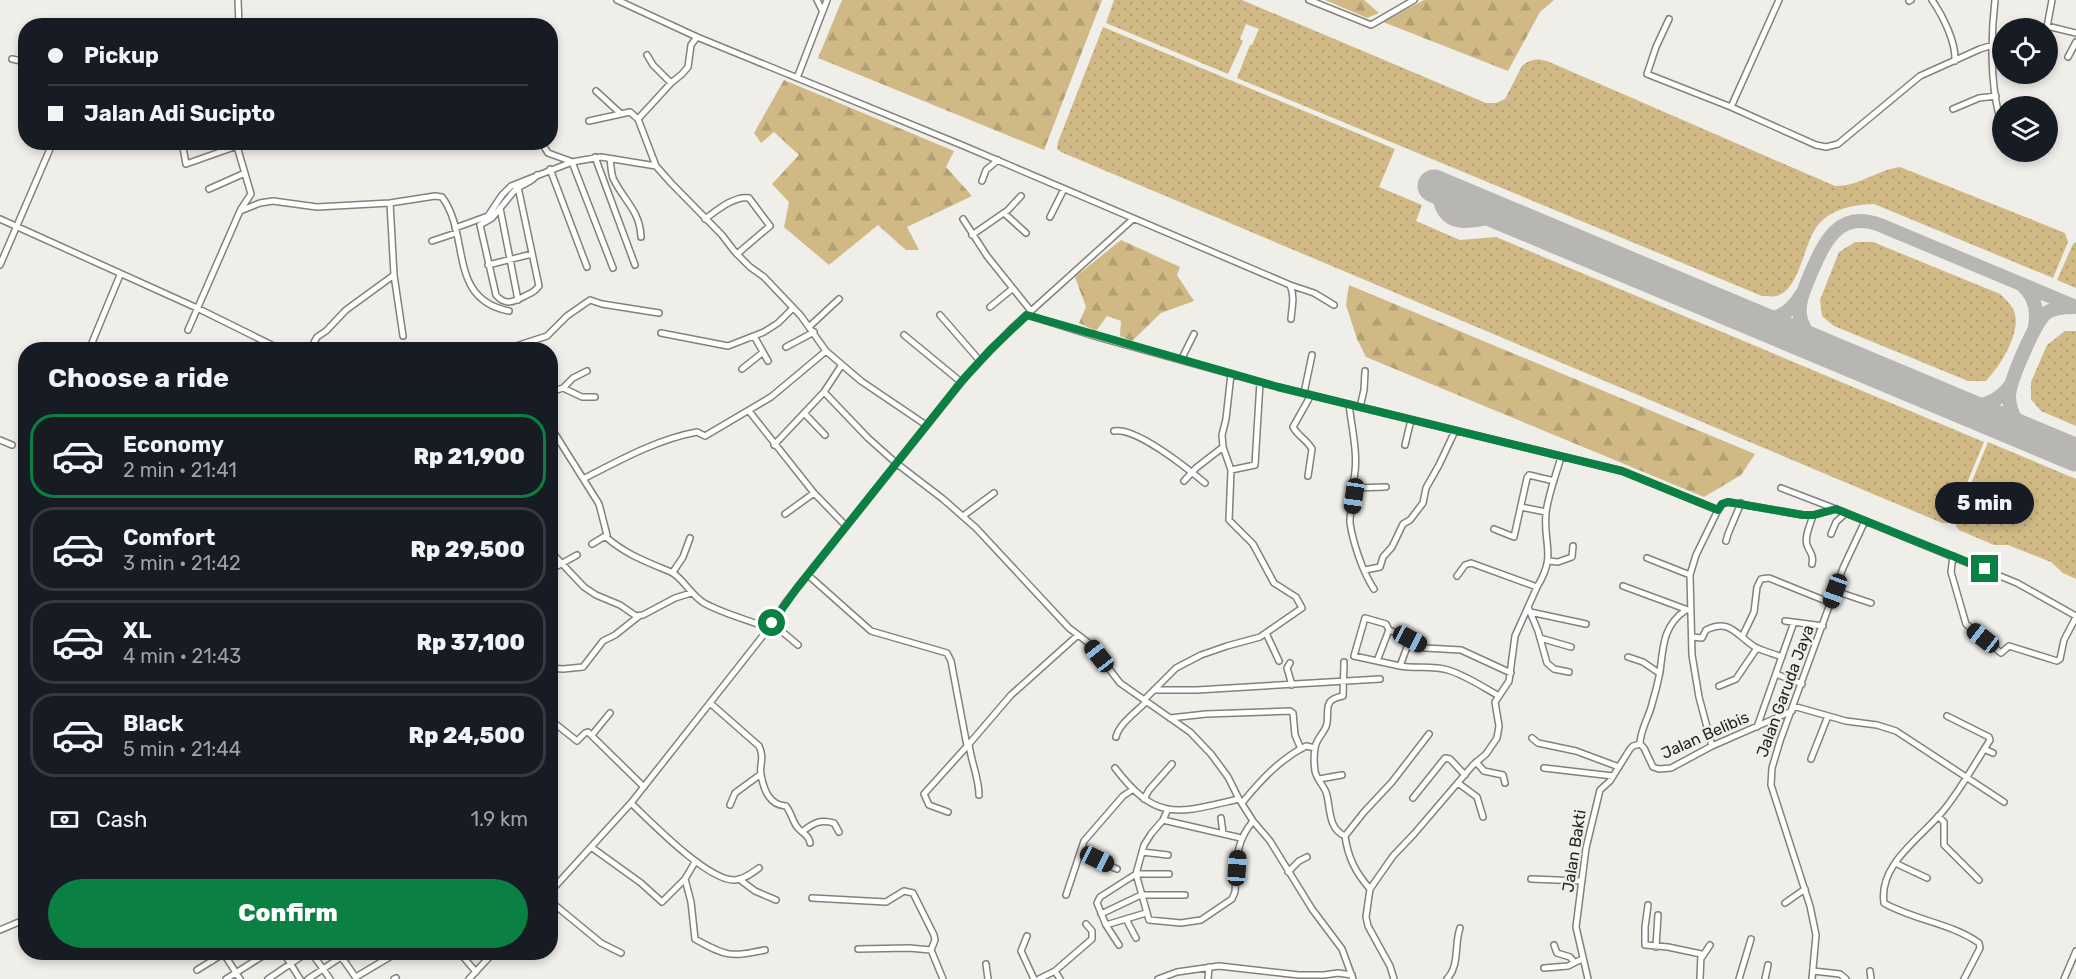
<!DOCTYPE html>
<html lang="en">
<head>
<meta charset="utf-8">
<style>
  :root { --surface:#171b24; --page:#242831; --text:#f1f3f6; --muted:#9ea1a6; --line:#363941; --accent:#0b8043 }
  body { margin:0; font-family:Rubik,sans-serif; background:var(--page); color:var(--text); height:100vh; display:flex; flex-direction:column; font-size:22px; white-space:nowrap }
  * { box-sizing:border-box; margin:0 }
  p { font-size:20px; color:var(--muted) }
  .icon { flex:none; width:33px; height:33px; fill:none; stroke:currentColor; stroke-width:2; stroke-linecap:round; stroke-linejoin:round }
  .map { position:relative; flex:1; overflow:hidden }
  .sheet { position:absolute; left:18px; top:342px; width:540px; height:618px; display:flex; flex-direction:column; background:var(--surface); border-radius:24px; box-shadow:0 3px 9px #0003 }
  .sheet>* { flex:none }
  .top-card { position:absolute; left:18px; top:18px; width:540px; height:132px; border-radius:24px; box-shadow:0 3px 9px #0003; display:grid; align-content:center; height:132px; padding:0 30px; background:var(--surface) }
  .controls { position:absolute; left:1992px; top:18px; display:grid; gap:12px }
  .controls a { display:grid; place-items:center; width:66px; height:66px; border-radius:50%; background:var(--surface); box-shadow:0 3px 9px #0003; font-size:30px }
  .end { position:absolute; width:27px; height:27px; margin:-14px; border:8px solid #0b8043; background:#fff; box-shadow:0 0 0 3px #fff }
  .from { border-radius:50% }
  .bubble { position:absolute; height:42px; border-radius:21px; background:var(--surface); box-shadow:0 3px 9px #0003; font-size:20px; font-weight:800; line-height:42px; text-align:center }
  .car { position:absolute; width:18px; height:36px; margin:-18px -9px; border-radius:8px; box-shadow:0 0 4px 2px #0007; background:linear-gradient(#222 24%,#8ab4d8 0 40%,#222 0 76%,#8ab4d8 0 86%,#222 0) }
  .top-card b { display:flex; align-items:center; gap:21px; height:57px; font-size:22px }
  .top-card b+b { border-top:2px solid var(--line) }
  .top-card i { width:15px; height:15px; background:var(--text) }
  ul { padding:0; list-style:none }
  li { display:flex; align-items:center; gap:18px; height:84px; margin:0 12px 9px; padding:0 18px; border:3px solid var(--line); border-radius:24px }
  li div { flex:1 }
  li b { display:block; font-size:22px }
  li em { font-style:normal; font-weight:800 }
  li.current { border-color:var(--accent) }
  li>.icon { width:54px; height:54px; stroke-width:1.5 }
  h2 { padding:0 30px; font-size:27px; line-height:72px }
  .pay { display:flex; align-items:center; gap:15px; height:66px; padding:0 30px; font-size:22px }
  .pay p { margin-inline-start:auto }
  .cta { display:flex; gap:12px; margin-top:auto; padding:12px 30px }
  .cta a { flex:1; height:69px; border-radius:36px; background:var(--accent); color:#fff; font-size:24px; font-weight:800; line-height:69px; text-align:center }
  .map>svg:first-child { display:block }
  .green { fill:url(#green-dots) }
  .forest { fill:url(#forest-firs) }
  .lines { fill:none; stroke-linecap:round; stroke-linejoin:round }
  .taxiway { stroke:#b8b6b2; stroke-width:14 }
  .runway { stroke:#b8b6b2; stroke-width:33 }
  .minor-casing { stroke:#82817c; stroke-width:8 }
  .minor { stroke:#fff; stroke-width:5 }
  .route { stroke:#0b8043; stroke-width:8 }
  .labels { text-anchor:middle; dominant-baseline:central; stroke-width:4.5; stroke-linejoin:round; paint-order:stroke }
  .street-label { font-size:16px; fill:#262523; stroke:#f0eee9 }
</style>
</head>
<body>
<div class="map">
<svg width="2076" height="979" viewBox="0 0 2076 979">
  <defs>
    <pattern id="green-dots" width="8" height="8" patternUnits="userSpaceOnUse" patternTransform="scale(1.5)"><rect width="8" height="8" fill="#d0b985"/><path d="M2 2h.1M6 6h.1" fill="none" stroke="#b29f73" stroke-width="1.8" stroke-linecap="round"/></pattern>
    <pattern id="forest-firs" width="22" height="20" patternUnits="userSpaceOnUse" patternTransform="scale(1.5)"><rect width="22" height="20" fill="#d0b985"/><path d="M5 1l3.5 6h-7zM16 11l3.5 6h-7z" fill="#b29f73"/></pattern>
  </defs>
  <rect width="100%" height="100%" fill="#f0eee9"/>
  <path class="green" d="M1114,0h128l244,103h10l9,-4 17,-33c8,-7 15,-8 25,-5l288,125c23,1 42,-16 65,-19l165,66 3,9 -15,36 -179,-74c-21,1 -41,4 -56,21 -14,16 -18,66 -42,71 -4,1 -10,0 -14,0l-525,-218 13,-33h2l7,-16 -13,-5 -6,15 3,2 -15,33 -122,-51z
    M1103,27l292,122 -16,38 43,18 -6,16 44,19 36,-3 488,205 -32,77 -4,4h-6l-881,-371 -4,-3 1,-7z
    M1855,242h18l127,52c4,4 10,9 13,15 11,20 -13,58 -27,72h-18l-134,-55 -12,-10 -2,-16 19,-48z
    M2076,242v46l-19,-8 16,-36z
    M2065,331h11v95l-35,-15 -10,-12v-17l16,-37z
    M1988,442l88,37v100l-13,-6 -12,-11 -43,-17h-14l-35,-15 -3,-4v-6z"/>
  <path class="forest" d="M842,0h260l-58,150 -226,-92z
    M1325,0h39l15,13 -12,5z
    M1424,0h130l-14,12 -32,59 -125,-49z
    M784,80l170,71 -8,16 26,29 -65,31 12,23h-13l-28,-25 -49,40 -45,-38 5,-25 -17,-18 27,-29 -25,-23 -13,11 -7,-10z
    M1121,240l59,27 -3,8 17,26 -33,12 -29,28 -12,-5 1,-15 -14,-5 -11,15 -17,-8 7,-16 -11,-30z
    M1349,285l406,169 -14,21 -37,22 -338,-140 -9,-18 -11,-34z"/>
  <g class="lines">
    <path class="taxiway" d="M1483,206l-13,-12 -17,-8 -10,3c-3,7 -4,12 -1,18 12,26 44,8 65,9
      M2022,285c13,11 16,25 13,41
      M1754,320c20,2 37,-7 47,-25
      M1815,345c-6,-9 -13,-18 -15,-29 -2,-15 5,-28 10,-41 14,-32 28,-66 70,-50l196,82
      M1962,407c20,1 36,-5 48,-21
      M2032,436c-13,-10 -22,-21 -23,-38 -1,-14 26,-76 37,-85 7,-5 17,-6 27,-6"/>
    <path class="runway" d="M1434,186l642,269"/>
    <g class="minor-casing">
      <path id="minor" d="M238,0l1,26
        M617,0l80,37 267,109 326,139c5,12 2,21 1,34
        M817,0l5,10
        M1309,0l62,25 43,-25
        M1932,0c11,16 24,42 23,61
        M1995,0c-4,35 -5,81 4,115
        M1909,1l2,-1
        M1669,19l-13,28 -9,27 84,33 48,-107
        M2047,26l29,7
        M2047,27l5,-27
        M697,37l-6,8 -3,22 -6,7 -11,9 -33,36 18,47 15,17 51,52 13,17 15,15 14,10 37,39 25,35 35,30 65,44
        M647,55l6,10 18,18
        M2068,57l8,-15
        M12,59l14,3
        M797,78l30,-78
        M596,91l24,22
        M1731,107l85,38 10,2 12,-3 82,-68 60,-27 13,-4 9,2
        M1953,109l26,-11 17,-2
        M589,121l41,-9 8,7
        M182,142l4,22 51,-18
        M541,142l7,11 22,8
        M236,143l15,51 -10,15
        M595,157l40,108
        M610,159c1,6 1,13 3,19 10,22 27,32 28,59
        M572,162l41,106
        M550,169l37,98
        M982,181l4,-11 12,-10
        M518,187l21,99c-4,5 -6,6 -12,9 -12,6 -21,12 -31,0l-16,-70 12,-7 23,-28c7,-6 16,-7 22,-15
        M209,189l36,-16
        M500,208l18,92
        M1004,213l22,20
        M1050,217l14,-28
        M0,219l197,89 85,42
        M705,219c11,-8 30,-24 44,-21l21,28 -33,28
        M963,219l24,37 44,55
        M455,228l33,-12 14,-21 9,-9 61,-24 29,-5 55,9
        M972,235l36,-25 13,-14
        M432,241l24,-8
        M0,265l53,-123
        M488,265l44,-11
        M394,275l9,61
        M1290,285l24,8 20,12
        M990,307l22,-18
        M940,315l40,46
        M1027,315l74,23 177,49 344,84 96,39 4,-6 6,-2 75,13h10l23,-6 181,74 59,33
        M810,326l29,-27
        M188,330l52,-119 20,-8 13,-2 44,6 73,-4 45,-7 7,1c29,39 5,102 67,114
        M661,333l67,13 36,-14 14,-9 15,-15
        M904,335l57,47
        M754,336l14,25
        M786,347l28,-15
        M89,350l31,-75
        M310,350l7,-13 9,-6 20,-21 48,-35 -4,-72
        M504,350l43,-14 20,-20 23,-16 12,4 57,9
        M1181,360l13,-26
        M742,369l20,-16
        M563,388l10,-10 14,-7
        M550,392l13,-4 19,9h13
        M824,392l44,46 28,25 47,36 33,29 93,100 21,16 30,39 70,49 21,22 17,23 11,22 14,22 17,20 42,68 30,40 11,30
        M1304,393l8,-38
        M1349,404c3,28 12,58 2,86 5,11 -2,21 -1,33 3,20 13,50 24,66
        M1360,407l4,-17 1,-19
        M749,411l65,82 32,33
        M804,413l21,22
        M550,426l49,78 8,31 -15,9
        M1114,431c22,-4 74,38 91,52
        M0,440l12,5
        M774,445l50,-53 17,-26
        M1405,445l6,-25
        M1231,470l24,-5 5,-83
        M1308,476l4,-27c-5,-9 -14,-13 -19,-22l18,-32
        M585,478c35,-18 73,-39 112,-46l8,4 66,-39 55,-46
        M1184,481l12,-13 27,-21
        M1352,488l34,-1
        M1781,488l55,21
        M1521,507l25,5
        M785,514l29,-21
        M963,516l31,-23
        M1494,529l20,8 13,-59 2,-3 25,6
        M1831,534l5,-12 10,-9
        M606,537c19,17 41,25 65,35 11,5 20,23 33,31 20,11 44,17 65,25
        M1726,541l2,-7 13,-31
        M550,551l34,36 12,8 24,10 16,11 7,-1 32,-17 16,-5
        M1953,556l-2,16 15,52 35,29 8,-7 48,15 3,-2 4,-19 12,-23
        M1647,558l43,17
        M1549,561l9,1 14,-5 1,-11
        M1812,564c2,-9 -2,-11 -5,-19 -3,-8 4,-22 6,-30
        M550,570l27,-15
        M1365,570l15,-3 3,-10 9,-10 11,-23 7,-4 13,-17 3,-15 13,-23 16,-34
        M673,572l10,-15 7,-19
        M808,575l63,56 76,22 4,8 16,85
        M1457,576l8,-11 6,-2 66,24c20,-33 6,-41 9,-74 2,-18 10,-38 15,-56
        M1623,586l65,24
        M1835,591l36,12
        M1528,607l10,24 9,32 7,6 15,3
        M1530,612l56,12
        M1785,621l38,5
        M772,623l26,22
        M1266,633l13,28
        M1692,637l10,1 4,-8c24,-12 30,5 49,17 8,4 19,7 27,10
        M1742,637l12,-25 3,-25 4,-8 8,-1 62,25
        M1540,638l31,9
        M1628,657l15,5 16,11
        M1377,661l12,-31
        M1344,662l-1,34c-20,4 -14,12 -16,27 -1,9 -11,15 -12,25 -1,6 -1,16 0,23 1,7 8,14 11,21 5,15 1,36 19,44 3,22 11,37 25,53
        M1290,663l-3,5 5,17
        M1400,666l-46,-10 11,-38 21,6 3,6 21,9
        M550,668l13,1 20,-2 20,-26 12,-6 24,-19
        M1776,674l26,10
        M1719,686l17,-7 21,-31
        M1154,690h43l183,-11
        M1499,696c-16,-9 -34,-21 -51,-26 -16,-5 -32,-1 -48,-4l10,-27 15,9 36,2 50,23
        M1144,700l32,-32 25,-13 26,-9 33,-9 42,-29 -6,-11 -22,-14 -21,-39 -24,-24 2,-50 -8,-23 -1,-12 4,-16 5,-45
        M710,703l49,43c6,13 0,18 2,29 3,15 8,30 25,31 6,8 7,17 12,22 5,6 11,7 12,15
        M1793,706l53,15 31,4 19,6 108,71
        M1947,716l42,21 1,3c-14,22 -27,45 -43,66 -22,30 -69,56 -63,97 29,17 67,20 95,40l1,5 -16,31
        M1170,718l36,-4 84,-3 3,2 2,22 6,14
        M1757,727l37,-105
        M550,730l7,-5 20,16 8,-8 3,-1 56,55
        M592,735l18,-22
        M1116,737c3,-13 20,-25 30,-35
        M1532,738l6,5 38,8 43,16
        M969,744c2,18 10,34 10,51
        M1640,744l4,4 9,19 6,2 12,-1 41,-22 80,-35
        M1640,744c0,-14 9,-27 12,-40 3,-10 6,-22 8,-32 3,-25 3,-47 26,-62
        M1712,746l-13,-49 -7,-42 -2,-80 6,-20 22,-45
        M1984,749l9,4
        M1811,759l17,-43
        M1476,762l8,9 19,4 2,8
        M1115,768c42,55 63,45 124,31
        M1544,768l69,8
        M1319,779l23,-4
        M1458,783l19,14 6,20
        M1413,798l32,-40 5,1 15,16
        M1144,799l5,-9 23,-26
        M631,803c21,20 76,77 103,77 9,0 18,-7 25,-12
        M1242,803c18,-22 38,-44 64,-57l9,2
        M730,805l5,-12 26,-19
        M1168,809l-5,11 -12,14 -7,11 -8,29 13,46 32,3 20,-3 31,-21 3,-7c2,-29 -1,-48 18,-71
        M948,812l-19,-7 -5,-11 45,-50 42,-49 67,-60
        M1938,816l6,6v23l35,35
        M1221,818l2,15
        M1163,820l78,18
        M802,832c11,-9 18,-13 32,-9l5,9
        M1345,836l19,-24 28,-30 37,-48
        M591,847l50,36 21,19 23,-23
        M1142,852l26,3
        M1080,853l37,16
        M695,862l-10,17 6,23 4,37c32,18 35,18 70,11
        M1895,863l32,15
        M1288,872l11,-11 8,-4
        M739,879l16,12 21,9
        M1531,879l51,2
        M550,892l81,-89 138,-175 17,-26 181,-227 44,-46 122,-110
        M1066,895l18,-54 39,-45 9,-6
        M812,898l74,4 18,-11 9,2 21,42 1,5 -4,10 12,29
        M550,901l51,42 20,10
        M1785,903l20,-14
        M1648,905l-3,22v18l23,2 33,7 -1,25
        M1146,913l-40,12 -9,-22 3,-6 36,-23h33
        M1101,914l40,-19h44
        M1126,919l10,19
        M1106,925l13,20
        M0,930l26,-11
        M1027,936l-6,15 13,28
        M1554,945l3,8 13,4 4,5
        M1656,947l2,-32
        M858,949l51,-1 22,2
        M206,952l6,9
        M283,952l17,27
        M311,952l19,27
        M338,952l18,26
        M459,952l17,20
        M224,954l16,25
        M1702,957l8,-12
        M343,960l12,-8
        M986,964l2,15
        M1544,968l24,-2 14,-7
        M197,970l29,-18
        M1055,971l5,8
        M1813,971l27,3 6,5
        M1870,971l1,8
        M356,977l37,-22
        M226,979l43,-27
        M268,979l40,-27
        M308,979l33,-22
        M394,979l2,-1
        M469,979l25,-27
        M1039,979l16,-8 37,-32v-8l-6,-7
        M1158,979l19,-7 42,-6 80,9h25l14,-2 14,2
        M1208,979l1,-12
        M1394,979l-4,-13 -22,-40 -2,-9 4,-28 23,-33 21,-22 59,-69 13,-11 11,-16 2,-12 -4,-24 14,-21 6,-45 22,-49
        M1447,979c13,-14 7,-34 13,-51
        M1588,979l-12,-52 10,-79 14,-58 10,-9 20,-32 3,-3 7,-2
        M1739,979l12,-40
        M1765,979l3,-14
        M1812,979l4,-44 -6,-29 -39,-121 1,-17 8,-27 63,-173 22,-47
        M2064,979l12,-28"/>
    </g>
    <use href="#minor" class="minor"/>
  </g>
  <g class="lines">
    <path class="route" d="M772,623l25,-35 164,-206 29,-32 37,-35 251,72 344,84 96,39 4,-6 6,-2 75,13h11l22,-6 149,60"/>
  </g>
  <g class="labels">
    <g class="street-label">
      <text transform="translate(1785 691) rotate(-70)">Jalan Garuda Jaya</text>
      <text transform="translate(1705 735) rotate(-24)">Jalan Belibis</text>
      <text transform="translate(1574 851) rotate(-81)">Jalan Bakti</text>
    </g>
  </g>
</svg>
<div class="controls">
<a><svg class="icon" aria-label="locate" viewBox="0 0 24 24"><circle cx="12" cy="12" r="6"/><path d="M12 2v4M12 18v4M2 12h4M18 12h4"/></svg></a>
<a><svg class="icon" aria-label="layers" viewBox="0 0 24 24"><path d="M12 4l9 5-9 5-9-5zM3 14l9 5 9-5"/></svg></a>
</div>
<i class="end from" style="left:772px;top:623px"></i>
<i class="end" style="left:1985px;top:569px"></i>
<div class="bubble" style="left:1935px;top:482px;width:99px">5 min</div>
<i class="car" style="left:1354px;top:496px;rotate:188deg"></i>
<i class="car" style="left:1835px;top:591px;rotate:200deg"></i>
<i class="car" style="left:1983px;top:638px;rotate:308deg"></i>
<i class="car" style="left:1410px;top:639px;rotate:118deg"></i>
<i class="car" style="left:1099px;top:656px;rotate:322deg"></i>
<i class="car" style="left:1097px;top:859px;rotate:116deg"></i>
<i class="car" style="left:1237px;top:868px;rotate:4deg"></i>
<div class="top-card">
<b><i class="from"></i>Pickup</b>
<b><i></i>Jalan Adi Sucipto</b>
</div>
<section class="sheet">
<h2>Choose a ride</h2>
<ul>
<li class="current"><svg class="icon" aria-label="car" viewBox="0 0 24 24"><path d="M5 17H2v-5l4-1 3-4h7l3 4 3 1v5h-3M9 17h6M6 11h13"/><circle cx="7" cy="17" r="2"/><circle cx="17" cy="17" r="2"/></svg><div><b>Economy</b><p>2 min · 21:41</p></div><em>Rp 21,900</em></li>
<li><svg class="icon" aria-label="car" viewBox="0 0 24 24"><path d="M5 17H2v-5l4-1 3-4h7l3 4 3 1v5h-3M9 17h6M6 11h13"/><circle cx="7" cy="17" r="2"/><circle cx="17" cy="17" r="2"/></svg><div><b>Comfort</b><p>3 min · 21:42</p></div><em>Rp 29,500</em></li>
<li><svg class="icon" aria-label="car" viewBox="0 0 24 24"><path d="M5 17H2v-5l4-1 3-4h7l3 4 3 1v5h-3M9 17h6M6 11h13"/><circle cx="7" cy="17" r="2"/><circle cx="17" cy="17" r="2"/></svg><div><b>XL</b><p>4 min · 21:43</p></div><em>Rp 37,100</em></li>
<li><svg class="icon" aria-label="car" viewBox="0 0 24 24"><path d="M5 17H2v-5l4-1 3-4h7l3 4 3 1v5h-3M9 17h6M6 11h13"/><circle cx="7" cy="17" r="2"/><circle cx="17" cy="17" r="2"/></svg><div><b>Black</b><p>5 min · 21:44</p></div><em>Rp 24,500</em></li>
</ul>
<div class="pay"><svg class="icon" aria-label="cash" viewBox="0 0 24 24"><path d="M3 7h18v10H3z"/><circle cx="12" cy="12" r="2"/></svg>Cash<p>1.9 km</p></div>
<div class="cta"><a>Confirm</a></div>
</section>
</div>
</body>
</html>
